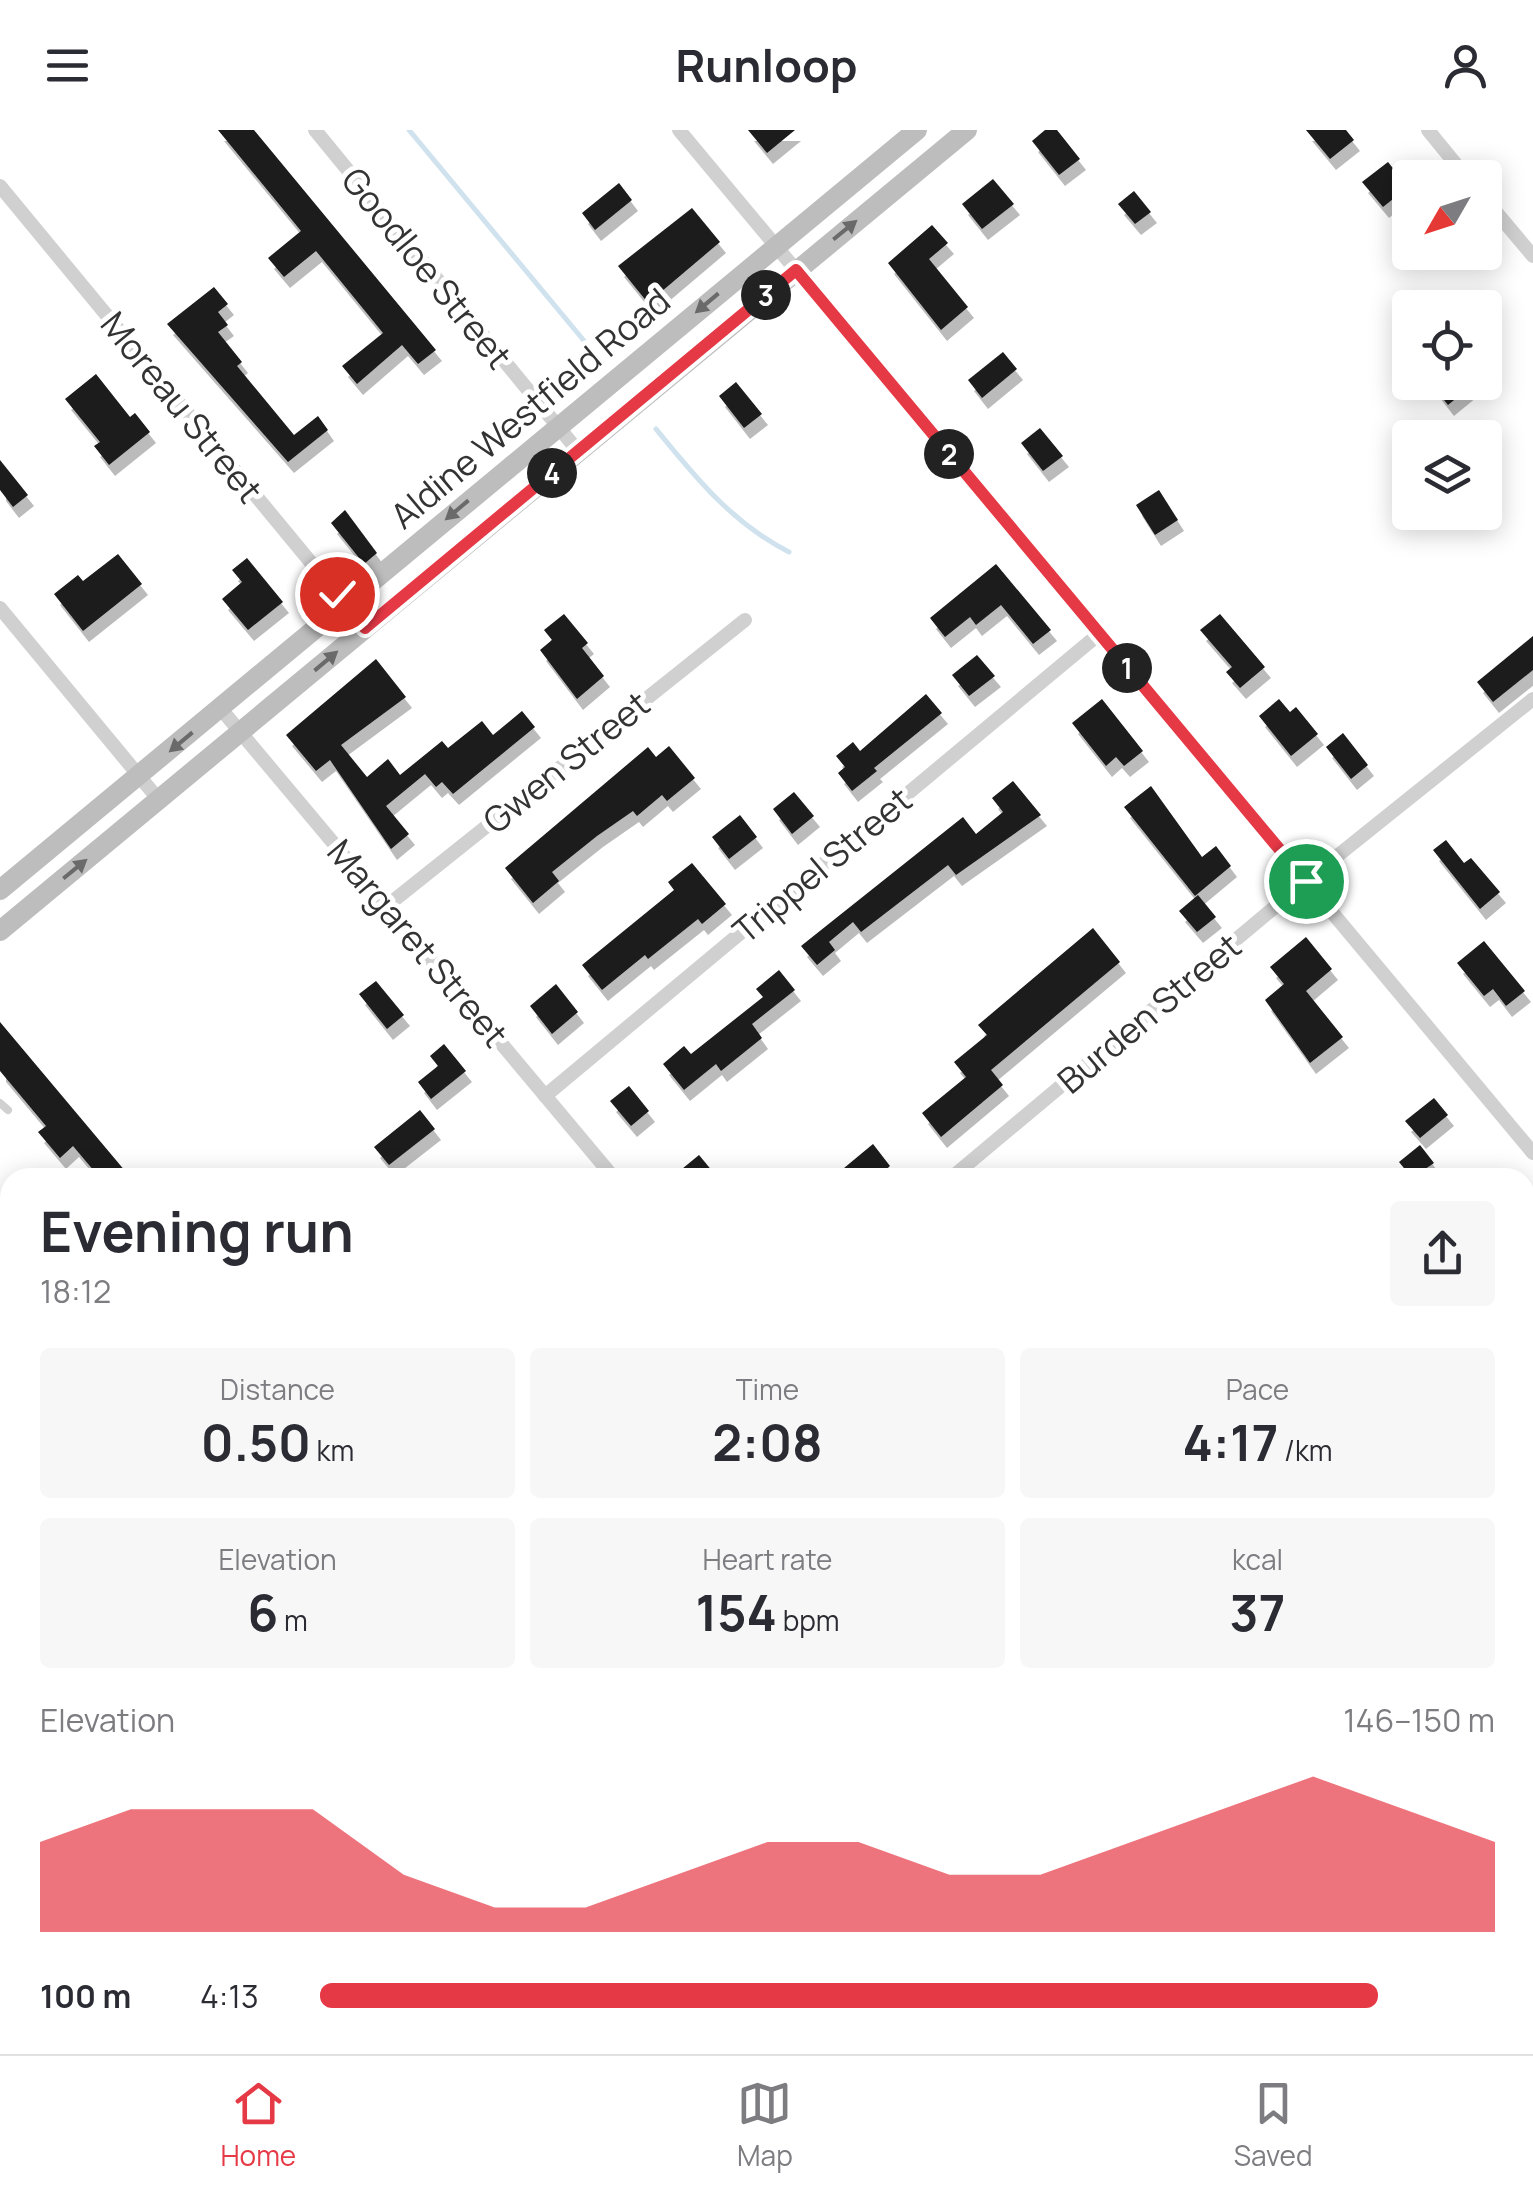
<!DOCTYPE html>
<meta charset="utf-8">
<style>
:root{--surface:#fff;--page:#f7f7f7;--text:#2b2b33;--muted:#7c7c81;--line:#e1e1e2;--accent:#e63946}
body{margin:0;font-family:Manrope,sans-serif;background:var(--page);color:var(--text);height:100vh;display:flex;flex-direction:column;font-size:38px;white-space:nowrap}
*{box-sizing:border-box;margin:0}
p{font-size:32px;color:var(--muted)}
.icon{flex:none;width:55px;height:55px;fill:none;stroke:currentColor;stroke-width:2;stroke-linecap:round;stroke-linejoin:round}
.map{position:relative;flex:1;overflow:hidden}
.sheet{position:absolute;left:0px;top:1038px;width:1535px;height:888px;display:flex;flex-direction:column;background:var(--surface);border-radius:30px 30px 0 0;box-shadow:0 5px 25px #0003}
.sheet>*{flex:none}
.needle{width:65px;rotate:231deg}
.tools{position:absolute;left:1392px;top:30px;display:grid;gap:20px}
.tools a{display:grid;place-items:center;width:110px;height:110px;border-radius:10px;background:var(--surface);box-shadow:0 5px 25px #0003;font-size:50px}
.pin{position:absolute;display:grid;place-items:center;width:85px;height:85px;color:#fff;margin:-42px;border:5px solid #fff;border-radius:50%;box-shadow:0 2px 10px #0007}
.km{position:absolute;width:50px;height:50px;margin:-25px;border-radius:50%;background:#222;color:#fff;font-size:28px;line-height:50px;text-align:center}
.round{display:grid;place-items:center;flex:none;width:105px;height:105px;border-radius:10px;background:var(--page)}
.overview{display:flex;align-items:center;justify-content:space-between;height:170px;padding:0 40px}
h1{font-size:55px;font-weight:700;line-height:75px}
.stats{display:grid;grid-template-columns:repeat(3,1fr);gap:15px;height:170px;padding:10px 40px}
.stats div{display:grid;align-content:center;border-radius:10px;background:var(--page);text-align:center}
.stats b{font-size:50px;font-weight:700}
.stats small{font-size:28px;font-weight:400}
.stats p{font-size:28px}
.chart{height:280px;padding:20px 40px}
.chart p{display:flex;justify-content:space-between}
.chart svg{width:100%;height:180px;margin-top:10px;fill:var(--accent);opacity:.7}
ul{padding:0 40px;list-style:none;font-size:32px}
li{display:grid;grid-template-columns:160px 120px 1fr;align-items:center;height:75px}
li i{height:25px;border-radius:12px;background:var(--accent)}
header{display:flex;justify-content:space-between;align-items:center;height:130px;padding:0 40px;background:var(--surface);font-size:45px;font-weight:700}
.tabs{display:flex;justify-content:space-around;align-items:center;height:140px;border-top:2px solid var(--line);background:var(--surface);font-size:28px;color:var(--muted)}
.tabs a{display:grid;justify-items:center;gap:5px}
.tabs .current{color:var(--accent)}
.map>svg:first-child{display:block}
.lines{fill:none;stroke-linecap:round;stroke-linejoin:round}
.stream{stroke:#cfe2ee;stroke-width:5}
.building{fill:#1a1a1a;filter:url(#shadow)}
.lane{stroke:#d0d0d0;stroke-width:8}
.street{stroke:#d0d0d0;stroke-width:14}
.secondary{stroke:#bdbdbd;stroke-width:20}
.oneway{fill:#6a6a6a}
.route-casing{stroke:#fff;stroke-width:20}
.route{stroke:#e63946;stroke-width:12}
.labels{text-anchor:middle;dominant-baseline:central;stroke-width:10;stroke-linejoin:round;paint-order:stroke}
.street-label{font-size:35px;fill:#333;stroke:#fff}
</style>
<header><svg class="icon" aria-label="menu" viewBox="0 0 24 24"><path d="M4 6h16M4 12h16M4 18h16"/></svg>Runloop<svg class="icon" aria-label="person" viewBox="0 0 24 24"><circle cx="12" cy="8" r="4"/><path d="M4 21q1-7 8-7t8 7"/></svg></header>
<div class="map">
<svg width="1533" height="1924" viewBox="0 0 1533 1924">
<defs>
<filter id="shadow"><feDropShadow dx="6" dy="11" stdDeviation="0" flood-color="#0004"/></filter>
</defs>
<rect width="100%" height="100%" fill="#fff"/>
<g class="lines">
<g class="stream">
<path d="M 409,0 L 600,230"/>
<path d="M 656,299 C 696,348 732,393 789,422"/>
</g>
</g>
<g class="building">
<path d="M 218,0 L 254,0 L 436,220 L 418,234 L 402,215 L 357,254 L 342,236 L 383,203 L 316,121 L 284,147 L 268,128 L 301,101 Z"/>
<path d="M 748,0 L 795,0 L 767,23 Z"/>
<path d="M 1045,0 L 1057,0 L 1080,29 L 1059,45 L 1032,11 Z"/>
<path d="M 1306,0 L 1346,0 L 1354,10 L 1330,29 Z"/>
<path d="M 1388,32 L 1408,57 L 1383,77 L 1362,52 Z"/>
<path d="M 993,49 L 1014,74 L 982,99 L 962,74 Z"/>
<path d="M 619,53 L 632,70 L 595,100 L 582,83 Z"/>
<path d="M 1134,61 L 1151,82 L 1135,94 L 1118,74 Z"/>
<path d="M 692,78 L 720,112 L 648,173 L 618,136 Z"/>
<path d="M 932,95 L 948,113 L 929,129 L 968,177 L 941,200 L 888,133 Z"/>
<path d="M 214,157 L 228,174 L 218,182 L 228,195 L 218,202 L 242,232 L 237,236 L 294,305 L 318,286 L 328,300 L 288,332 L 167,194 Z"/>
<path d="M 1003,222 L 1017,239 L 982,268 L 968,250 Z"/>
<path d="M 96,244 L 130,287 L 135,283 L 150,302 L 109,335 L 94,316 L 100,312 L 65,269 Z"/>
<path d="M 736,252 L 762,284 L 744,298 L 719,266 Z"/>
<path d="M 1430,252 L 1476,252 L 1448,275 Z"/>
<path d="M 1040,298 L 1063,326 L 1043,341 L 1021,313 Z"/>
<path d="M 0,330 L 28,365 L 13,377 L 0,360 Z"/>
<path d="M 1159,360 L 1178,390 L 1155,405 L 1136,375 Z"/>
<path d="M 345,380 L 377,423 L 364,434 L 331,393 Z"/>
<path d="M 118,424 L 142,454 L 83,501 L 54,464 L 78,445 L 83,451 Z"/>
<path d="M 247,428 L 283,472 L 248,500 L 222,469 L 242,452 L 232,440 Z"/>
<path d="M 996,434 L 1051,500 L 1033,514 L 1001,475 L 976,495 L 970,487 L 945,507 L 930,488 Z"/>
<path d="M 564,484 L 588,513 L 582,518 L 604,546 L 577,569 L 540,520 L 552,510 L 544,500 Z"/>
<path d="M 1220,484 L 1265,537 L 1240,558 L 1226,542 L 1232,537 L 1200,500 Z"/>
<path d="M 1533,506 L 1533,540 L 1493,572 L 1477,552 Z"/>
<path d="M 977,525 L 995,546 L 969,566 L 952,545 Z"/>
<path d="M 376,529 L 406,567 L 341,615 L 367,647 L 388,629 L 400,645 L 442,611 L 448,618 L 482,591 L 493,605 L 522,581 L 535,597 L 453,664 L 442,652 L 436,657 L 425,644 L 386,676 L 409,704 L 391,719 L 330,630 L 316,641 L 286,605 Z"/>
<path d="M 926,564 L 942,583 L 874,638 L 877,641 L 852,661 L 838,643 L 845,637 L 836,626 L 853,612 L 860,621 Z"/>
<path d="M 1102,569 L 1143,621 L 1124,636 L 1116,627 L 1106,636 L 1072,593 Z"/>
<path d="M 1279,569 L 1290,582 L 1296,577 L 1318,604 L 1291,626 L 1259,586 Z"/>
<path d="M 1343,603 L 1368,635 L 1351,649 L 1326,617 Z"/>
<path d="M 669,616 L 695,648 L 667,671 L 662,665 L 637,686 L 633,681 L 597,706 L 552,742 L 559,751 L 533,773 L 505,738 L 648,617 L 656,627 Z"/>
<path d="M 1013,651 L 1041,685 L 956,745 L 948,735 L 861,802 L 853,792 L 829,812 L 835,820 L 817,835 L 801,816 L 963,687 L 976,704 L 1003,682 L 992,668 Z"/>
<path d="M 1151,656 L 1202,727 L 1216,716 L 1231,736 L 1195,766 L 1124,677 Z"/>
<path d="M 794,662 L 814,686 L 792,704 L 773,679 Z"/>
<path d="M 740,685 L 757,707 L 729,729 L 712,707 Z"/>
<path d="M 1446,710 L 1464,733 L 1471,728 L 1500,762 L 1480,779 L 1433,720 Z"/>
<path d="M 692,733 L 726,774 L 702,794 L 698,789 L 648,829 L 645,825 L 602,860 L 582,835 L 674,760 L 668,752 Z"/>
<path d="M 1198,765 L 1216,787 L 1197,802 L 1179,781 Z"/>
<path d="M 1093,798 L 1120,832 L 991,940 L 1003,955 L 941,1007 L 922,983 L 966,947 L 954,932 L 987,905 L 978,895 Z"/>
<path d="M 1306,807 L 1332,839 L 1306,861 L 1343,907 L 1310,933 L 1265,870 L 1284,854 L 1270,837 Z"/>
<path d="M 1484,811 L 1525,861 L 1506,876 L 1493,859 L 1484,866 L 1457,833 Z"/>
<path d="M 779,840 L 795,860 L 752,894 L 762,908 L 721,941 L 716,934 L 684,960 L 663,934 L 684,916 L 691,924 L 763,867 L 756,859 Z"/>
<path d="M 376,851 L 404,885 L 387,899 L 359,864 Z"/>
<path d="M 556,854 L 578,882 L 552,904 L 530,876 Z"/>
<path d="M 0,892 L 131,1048 L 100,1048 L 73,1016 L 60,1028 L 38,1002 L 46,996 L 0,941 Z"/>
<path d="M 444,914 L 466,941 L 431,969 L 418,952 L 438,936 L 430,926 Z"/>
<path d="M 629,956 L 649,981 L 631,996 L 610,971 Z"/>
<path d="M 1434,968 L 1448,985 L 1420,1008 L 1405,991 Z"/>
<path d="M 420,980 L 435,999 L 389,1035 L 374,1017 Z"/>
<path d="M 873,1014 L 890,1036 L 876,1048 L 832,1048 Z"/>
<path d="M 1420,1015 L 1434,1033 L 1412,1048 L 1399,1032 Z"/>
<path d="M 699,1025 L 718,1048 L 671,1048 Z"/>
</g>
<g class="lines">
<g class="lane">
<path d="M 0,973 L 8,980"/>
<path d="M 0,1366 L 10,1358"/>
<path d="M 0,1570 L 10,1582"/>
<path d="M 0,1756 L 10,1748"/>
</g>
<g class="street">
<path d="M 315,0 L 578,321"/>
<path d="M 679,0 L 1533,1023"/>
<path d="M 1428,0 L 1467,48"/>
<path d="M 0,56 L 365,498"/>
<path d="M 1485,69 L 1533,126"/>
<path d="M 0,478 L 159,670"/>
<path d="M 221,579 L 614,1048"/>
<path d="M 388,775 L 745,490"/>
<path d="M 545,966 L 1099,504"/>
<path d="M 951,1048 L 1306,751 L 1533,569"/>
<path d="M 0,1491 L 10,1503"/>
<path d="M 1525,1796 L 1533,1789"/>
<path d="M 358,1915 L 365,1924"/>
<path d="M 1344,1915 L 1352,1924"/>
<path d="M 1371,1924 L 1382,1915"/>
</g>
<g class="secondary">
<path d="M 0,760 L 917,0"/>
<path d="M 0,801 L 967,0"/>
</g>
</g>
<defs><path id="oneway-solid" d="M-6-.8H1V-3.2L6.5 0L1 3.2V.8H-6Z" transform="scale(2.5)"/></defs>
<g class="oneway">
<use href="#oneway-solid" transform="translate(845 100) rotate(-39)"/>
<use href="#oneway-solid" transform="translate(707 173) rotate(140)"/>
<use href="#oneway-solid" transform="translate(457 380) rotate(140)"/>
<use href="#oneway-solid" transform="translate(326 531) rotate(-40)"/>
<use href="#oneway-solid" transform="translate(181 612) rotate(140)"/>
<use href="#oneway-solid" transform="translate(75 739) rotate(-39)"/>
</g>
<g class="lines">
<defs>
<path id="route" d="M 337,464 L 365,498 L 796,140 L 1306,751"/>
</defs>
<use href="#route" class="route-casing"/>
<use href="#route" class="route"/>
</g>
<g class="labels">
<g class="street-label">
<text transform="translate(427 138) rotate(51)">Goodloe Street</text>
<text transform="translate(182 277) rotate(51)">Moreau Street</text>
<text transform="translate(530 278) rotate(-40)">Aldine Westfield Road</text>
<text transform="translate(566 632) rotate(-39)">Gwen Street</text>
<text transform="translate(822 735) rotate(-40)">Trippel Street</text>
<text transform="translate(418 813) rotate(50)">Margaret Street</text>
<text transform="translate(1149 883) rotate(-40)">Burden Street</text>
</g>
</g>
</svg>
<div class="tools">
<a><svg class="needle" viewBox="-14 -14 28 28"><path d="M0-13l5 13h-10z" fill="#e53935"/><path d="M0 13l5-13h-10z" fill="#7c7c81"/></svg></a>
<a><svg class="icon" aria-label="locate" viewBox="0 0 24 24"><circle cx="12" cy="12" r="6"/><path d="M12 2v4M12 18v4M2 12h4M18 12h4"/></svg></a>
<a><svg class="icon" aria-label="layers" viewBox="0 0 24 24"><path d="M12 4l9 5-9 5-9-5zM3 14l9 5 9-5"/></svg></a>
</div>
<div class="pin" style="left:1306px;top:751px;background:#1e9e55"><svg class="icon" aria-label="arrive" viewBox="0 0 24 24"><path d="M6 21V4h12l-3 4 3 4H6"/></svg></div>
<div class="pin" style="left:337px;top:464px;background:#d93025"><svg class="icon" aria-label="check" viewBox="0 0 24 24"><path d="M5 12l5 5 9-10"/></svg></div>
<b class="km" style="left:1127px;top:538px">1</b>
<b class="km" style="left:949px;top:324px">2</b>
<b class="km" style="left:766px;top:165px">3</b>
<b class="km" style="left:552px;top:343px">4</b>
<section class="sheet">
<div class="overview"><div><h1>Evening run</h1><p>18:12</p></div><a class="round"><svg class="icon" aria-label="share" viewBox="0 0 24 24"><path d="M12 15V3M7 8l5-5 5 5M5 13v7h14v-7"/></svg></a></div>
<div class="stats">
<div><p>Distance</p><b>0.50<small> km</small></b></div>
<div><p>Time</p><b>2:08</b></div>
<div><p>Pace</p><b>4:17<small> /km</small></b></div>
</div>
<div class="stats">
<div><p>Elevation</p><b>6<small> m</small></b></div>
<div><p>Heart rate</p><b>154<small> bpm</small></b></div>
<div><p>kcal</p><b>37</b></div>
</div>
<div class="chart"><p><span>Elevation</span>146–150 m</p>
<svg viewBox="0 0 160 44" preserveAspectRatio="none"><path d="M0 44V22L10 14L20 14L30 14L40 30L50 38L60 38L70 30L80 22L90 22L100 30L110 30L120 22L130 14L140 6L150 14L160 22V44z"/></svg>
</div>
<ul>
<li><b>100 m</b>4:13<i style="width:90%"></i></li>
</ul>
</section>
</div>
<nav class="tabs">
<a class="current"><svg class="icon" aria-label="home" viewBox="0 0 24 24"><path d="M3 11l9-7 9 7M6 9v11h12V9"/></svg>Home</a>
<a><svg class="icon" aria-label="map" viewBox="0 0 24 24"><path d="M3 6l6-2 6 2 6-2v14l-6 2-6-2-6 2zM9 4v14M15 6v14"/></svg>Map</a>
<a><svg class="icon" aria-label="saved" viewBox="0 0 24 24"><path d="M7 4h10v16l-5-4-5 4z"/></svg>Saved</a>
</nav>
